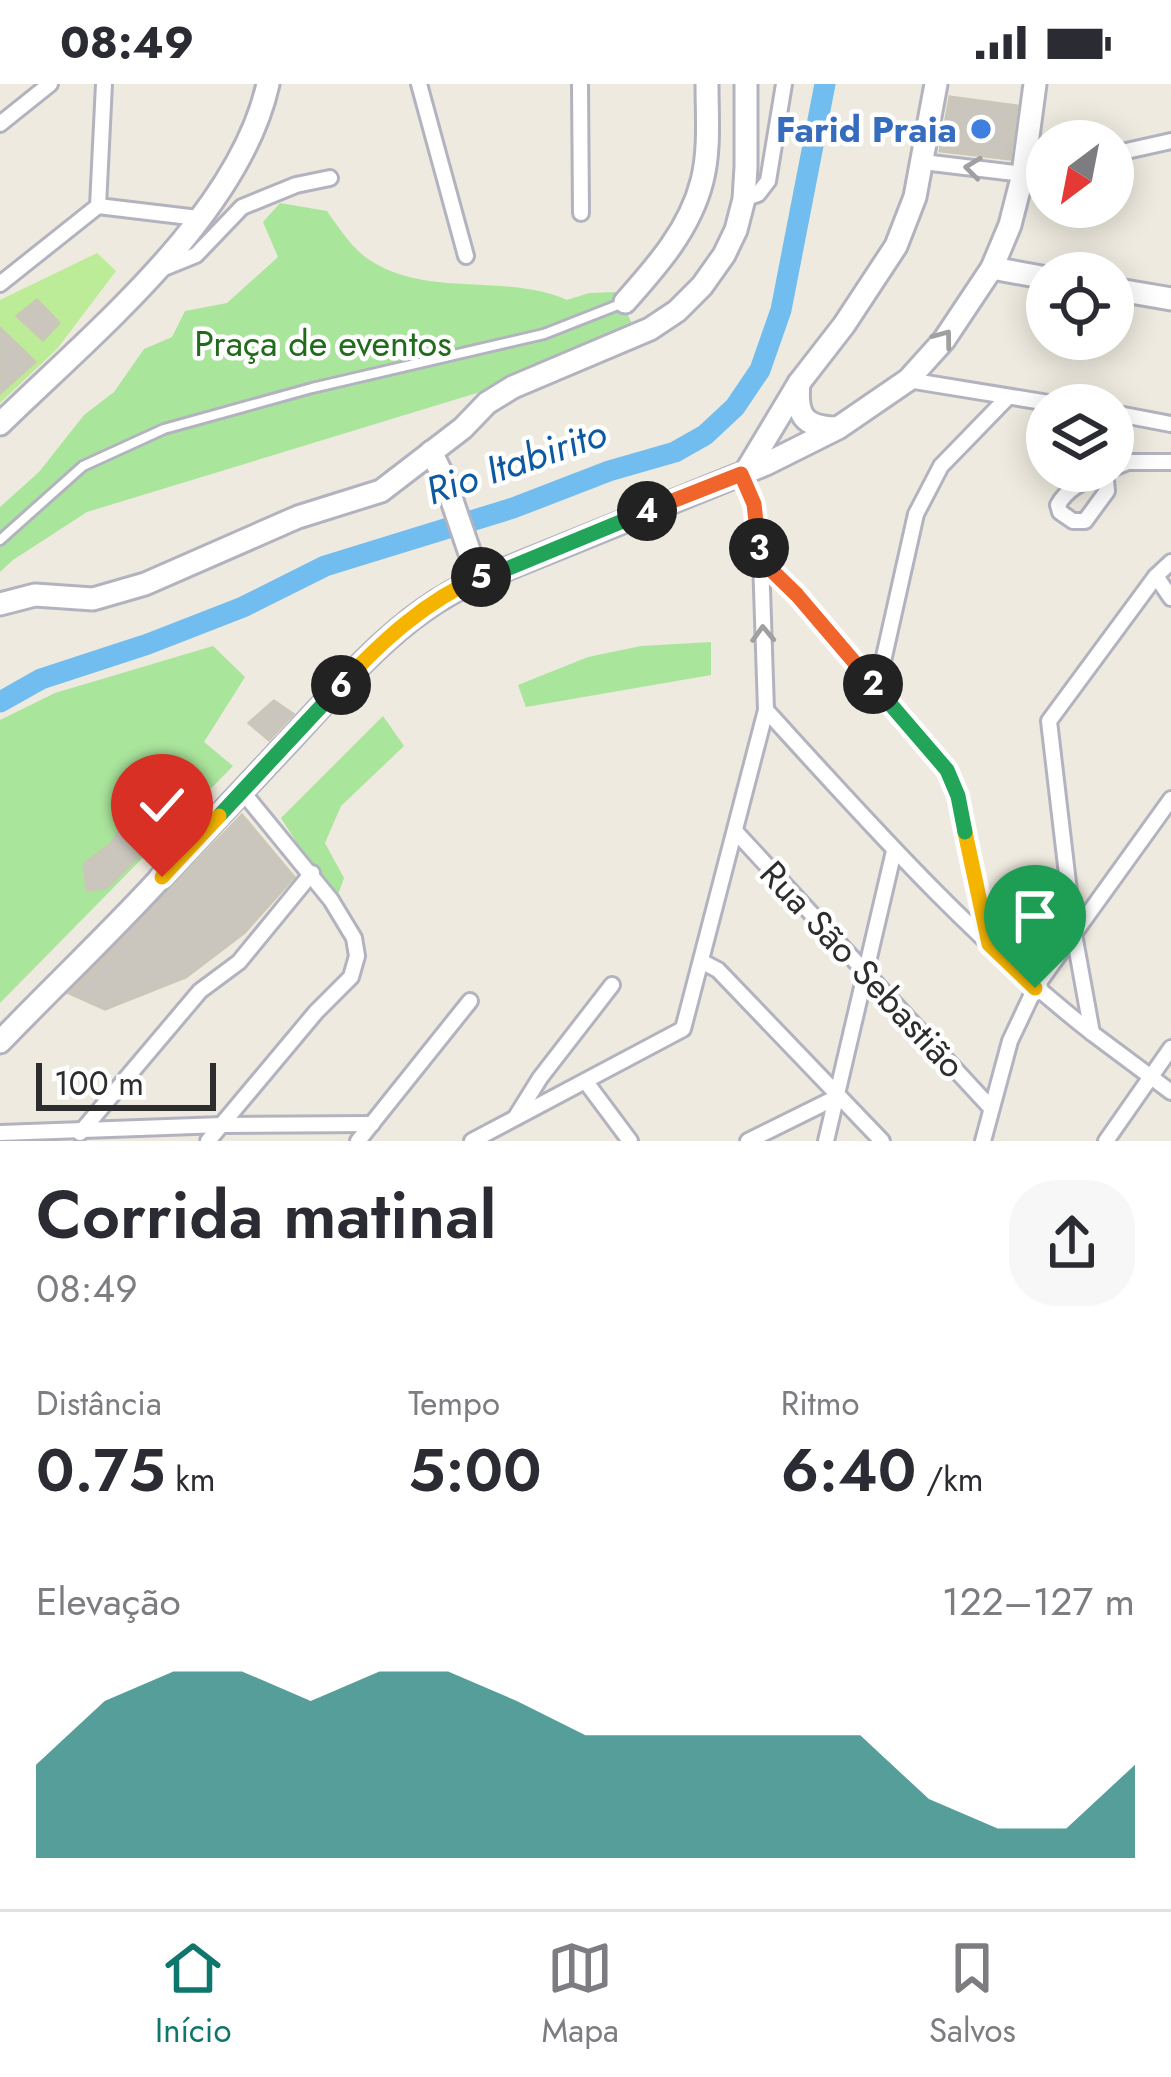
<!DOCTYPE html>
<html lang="pt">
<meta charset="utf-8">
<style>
:root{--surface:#fff;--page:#f7f7f7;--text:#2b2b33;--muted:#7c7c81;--line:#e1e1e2;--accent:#0f766e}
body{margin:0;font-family:Jost,sans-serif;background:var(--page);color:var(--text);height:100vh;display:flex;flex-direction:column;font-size:45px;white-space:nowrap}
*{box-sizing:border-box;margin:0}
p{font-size:39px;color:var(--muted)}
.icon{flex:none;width:66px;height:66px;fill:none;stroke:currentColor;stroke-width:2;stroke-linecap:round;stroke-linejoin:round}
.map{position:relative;height:1057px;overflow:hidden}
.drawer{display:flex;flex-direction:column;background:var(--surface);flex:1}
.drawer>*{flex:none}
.needle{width:78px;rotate:212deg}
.buttons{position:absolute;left:1026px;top:36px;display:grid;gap:24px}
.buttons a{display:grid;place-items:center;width:108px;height:108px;border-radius:50%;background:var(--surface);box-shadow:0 6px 30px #0003;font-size:60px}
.scale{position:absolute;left:36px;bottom:30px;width:180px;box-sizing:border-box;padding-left:12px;border:6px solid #2d2d2d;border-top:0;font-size:33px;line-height:42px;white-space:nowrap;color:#2d2d2d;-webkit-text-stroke:9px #fff;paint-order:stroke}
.pin{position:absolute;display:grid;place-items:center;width:102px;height:102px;color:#fff;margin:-123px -51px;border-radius:50% 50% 50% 0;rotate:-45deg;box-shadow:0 0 12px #0007}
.pin .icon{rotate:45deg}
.km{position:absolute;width:60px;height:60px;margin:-30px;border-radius:50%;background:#222;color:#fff;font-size:33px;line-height:60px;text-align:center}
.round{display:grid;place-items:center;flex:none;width:126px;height:126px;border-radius:48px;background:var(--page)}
.summary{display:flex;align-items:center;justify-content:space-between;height:204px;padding:0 36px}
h1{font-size:66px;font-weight:600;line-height:90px}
.metrics{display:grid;grid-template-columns:repeat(3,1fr);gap:18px;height:204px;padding:12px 36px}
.metrics div{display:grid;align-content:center}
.metrics b{font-size:60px;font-weight:600}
.metrics small{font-size:33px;font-weight:400}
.metrics p{font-size:33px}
.chart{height:336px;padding:24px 36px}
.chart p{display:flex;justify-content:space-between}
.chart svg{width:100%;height:216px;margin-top:12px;fill:var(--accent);opacity:.7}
.status{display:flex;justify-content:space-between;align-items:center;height:84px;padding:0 60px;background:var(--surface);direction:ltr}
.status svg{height:33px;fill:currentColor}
.dock{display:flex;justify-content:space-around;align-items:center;height:168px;border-top:3px solid var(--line);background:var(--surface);font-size:33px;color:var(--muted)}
.dock a{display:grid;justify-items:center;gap:6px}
.dock .on{color:var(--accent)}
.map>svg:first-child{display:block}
.green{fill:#aae59c}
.pitch{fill:#bcec97}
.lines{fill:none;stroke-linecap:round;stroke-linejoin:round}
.river{stroke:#72bdf0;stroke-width:21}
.building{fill:#cac6be;stroke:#cac6b8;stroke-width:3}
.lane-casing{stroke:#b3b3c0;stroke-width:14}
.street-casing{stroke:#b3b3c0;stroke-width:20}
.secondary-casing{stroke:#b3b3c0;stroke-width:27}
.lane{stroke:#fff;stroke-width:8}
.street{stroke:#fff;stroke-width:14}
.secondary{stroke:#fff;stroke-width:21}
.oneway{stroke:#a0a0a0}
.split-1-casing{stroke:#fff;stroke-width:24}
.split-2-casing{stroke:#fff;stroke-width:24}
.split-3-casing{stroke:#fff;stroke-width:24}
.split-4-casing{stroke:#fff;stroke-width:24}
.split-5-casing{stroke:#fff;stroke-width:24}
.split-6-casing{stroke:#fff;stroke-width:24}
.split-7-casing{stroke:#fff;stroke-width:24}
.split-8-casing{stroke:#fff;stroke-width:24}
.split-1{stroke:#f5b400;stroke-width:15}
.split-2{stroke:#22a559;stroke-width:15}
.split-3{stroke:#f0652b;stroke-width:15}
.split-4{stroke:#f0652b;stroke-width:15}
.split-5{stroke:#22a559;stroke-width:15}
.split-6{stroke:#f5b400;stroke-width:15}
.split-7{stroke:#22a559;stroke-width:15}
.split-8{stroke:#f5b400;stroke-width:15}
.shop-dot{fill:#3f7fe0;stroke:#fff;stroke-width:4.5}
.labels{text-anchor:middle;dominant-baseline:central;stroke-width:9;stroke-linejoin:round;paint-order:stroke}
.shop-label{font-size:36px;font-weight:bold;fill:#366cbe;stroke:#fff;text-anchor:end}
.park-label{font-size:36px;fill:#206c1a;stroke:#fff}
.street-label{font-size:36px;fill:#2d2d2d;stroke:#fff}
.water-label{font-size:39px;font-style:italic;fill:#0c59a1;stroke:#fff}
</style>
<div class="status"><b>08:49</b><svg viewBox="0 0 49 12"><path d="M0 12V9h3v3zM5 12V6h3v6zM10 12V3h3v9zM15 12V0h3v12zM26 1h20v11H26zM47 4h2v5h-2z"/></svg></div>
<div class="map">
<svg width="1171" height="1057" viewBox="0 0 1171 1057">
<rect width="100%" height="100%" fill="#eeeadf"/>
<g class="green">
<path d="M 280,119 L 327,127 C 339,144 353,166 371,177 C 430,214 505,189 567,216 L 589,209 L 617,208 L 635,246 L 490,305 L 87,428 L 13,476 L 0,488 L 0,423 L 39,388 L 84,331 L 114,308 L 144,265 L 172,253 L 185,227 L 227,219 L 278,173 L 263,138 Z"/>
<path d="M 711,558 L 711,591 L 526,623 L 518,601 L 588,573 L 641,562 Z"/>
<path d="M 213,562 L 245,593 L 204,658 L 233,682 L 0,919 L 0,636 L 55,609 Z"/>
<path d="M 383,632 L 404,662 L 341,722 L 325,759 L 344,794 L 335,819 L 281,734 Z"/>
</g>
<path class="pitch" d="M 97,169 L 116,187 L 57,265 L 0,319 L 0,216 Z"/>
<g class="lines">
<path class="river" d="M 0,618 L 41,595 L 148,560 L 243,523 L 325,482 L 513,424 L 609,387 L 675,368 L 705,351 L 735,323 L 760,286 L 781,226 L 825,0"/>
</g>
<g class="building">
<path d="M 950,13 L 1017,22 L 1010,75 L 940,67 Z"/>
<path d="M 37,216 L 59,239 L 43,256 L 17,232 Z"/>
<path d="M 0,244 L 35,278 L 0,309 Z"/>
<path d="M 274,617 L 293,630 L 269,656 L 249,639 Z"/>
<path d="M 132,725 L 150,761 L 106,804 L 87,806 L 84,780 L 112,759 Z"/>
<path d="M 242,731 L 294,793 L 244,849 L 186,893 L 105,925 L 69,909 Z"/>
</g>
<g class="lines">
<defs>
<path id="lane" d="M 0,456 L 83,382 L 164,345 L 312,304 L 544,250 L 623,219"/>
<g id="street">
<path d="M 419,0 L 466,172"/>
<path d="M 580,0 L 581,129"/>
<path d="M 0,40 L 50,0"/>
<path d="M 1113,70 L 1171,57"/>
<path d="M 923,78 L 1023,90 L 1047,85"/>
<path d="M 744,115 L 758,110 L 768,97 L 784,0"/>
<path d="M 98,122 L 104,0"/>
<path d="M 164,184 L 196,171 L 242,123 L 296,101 L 330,94"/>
<path d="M 0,200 L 98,122 L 198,134"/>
<path d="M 908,296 L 1061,321"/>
<path d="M 1113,329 L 1171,340"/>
<path d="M 1113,384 L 1128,378 L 1171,378"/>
<path d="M 1105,387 L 1107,407 L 1085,437 L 1073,437 L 1060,428 L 1058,421 C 1068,403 1087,396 1105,387 L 1106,387"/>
<path d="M 761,475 L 797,511 L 947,686 L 958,712 L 989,860"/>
<path d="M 1171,478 L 1156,492 L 1049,637 L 1074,850 L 1092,949 L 1171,1008"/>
<path d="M 1156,492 L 1171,514"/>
<path d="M 877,604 L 916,430 L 941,382 L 1008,313"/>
<path d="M 766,626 C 869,739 971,854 1092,949"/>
<path d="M 735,747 L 990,1023"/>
<path d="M 701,877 L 718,886 L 882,1057"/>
<path d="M 586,998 L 630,1057"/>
<path d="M 517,1031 L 540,994 L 612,901"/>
<path d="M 0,1049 L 222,1041 L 372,1040"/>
<path d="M 80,1049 L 200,907 L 239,878 L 312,789"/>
<path d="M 208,1057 L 316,928 L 351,893 L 357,872 L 354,854 L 331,816 L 242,707"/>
<path d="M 358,1057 L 470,917"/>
<path d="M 472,1057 L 683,945 L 766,626 L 761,475 L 754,420 L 741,390"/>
<path d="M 748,1057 L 837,1013"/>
<path d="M 826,1057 L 894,767"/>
<path d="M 983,1057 L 1010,957 L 1035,904 L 1171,715"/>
<path d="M 1106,1057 L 1171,964"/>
</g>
<g id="secondary">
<path d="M 992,184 L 1047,194"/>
<path d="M 1113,205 L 1171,215"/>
<path d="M 625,218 C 657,182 690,145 702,97 C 710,66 707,32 707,0"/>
<path d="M 799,299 C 796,331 803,343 836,344"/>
<path d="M 0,340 C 93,249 239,131 268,0"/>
<path d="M 431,368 L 445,396 L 478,493"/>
<path d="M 745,389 L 799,299 L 844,241 L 896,162 L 915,113 L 936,0"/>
<path d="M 0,520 L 35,511 L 93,515 L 145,500 L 298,433 L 381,407 L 463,344 L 487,319 L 513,303 L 650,245 L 677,227 L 702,202 L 724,171 L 736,146 L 744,115 L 746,83 L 746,0"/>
<path d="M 0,958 C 51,905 104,855 154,801 C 200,752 246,703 292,654 C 353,588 414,513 504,486 L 766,380 L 838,344 L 908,296 L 944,256 L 992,184 L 1010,141 L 1023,90 L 1035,0"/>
</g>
</defs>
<use href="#lane" class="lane-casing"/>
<use href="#street" class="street-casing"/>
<use href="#secondary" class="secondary-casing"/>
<use href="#lane" class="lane"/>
<use href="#street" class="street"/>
<use href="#secondary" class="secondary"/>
</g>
<defs><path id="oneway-chevron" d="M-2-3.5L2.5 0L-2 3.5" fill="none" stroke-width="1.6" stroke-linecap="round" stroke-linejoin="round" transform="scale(3)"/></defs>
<g class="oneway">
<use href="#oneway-chevron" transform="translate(973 84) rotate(-173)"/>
<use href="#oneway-chevron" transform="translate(944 254) rotate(-53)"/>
<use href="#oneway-chevron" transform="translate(763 550) rotate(-92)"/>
</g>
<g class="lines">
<defs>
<path id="split-1" d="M 965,748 L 989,860 L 1035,904"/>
<path id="split-2" d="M 873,600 L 947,686 L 958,712 L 965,748"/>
<path id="split-3" d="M 759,464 L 760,475 L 797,511 L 873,600"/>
<path id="split-4" d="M 647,427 L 741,390 L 754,420 L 759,464"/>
<path id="split-5" d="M 481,493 L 504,486 L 647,427"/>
<path id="split-6" d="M 341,601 C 381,558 426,516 481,493"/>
<path id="split-7" d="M 219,732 L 341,601"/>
<path id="split-8" d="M 162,793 L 219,732"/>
</defs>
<use href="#split-1" class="split-1-casing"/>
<use href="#split-2" class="split-2-casing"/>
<use href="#split-3" class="split-3-casing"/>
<use href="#split-4" class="split-4-casing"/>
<use href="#split-5" class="split-5-casing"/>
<use href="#split-6" class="split-6-casing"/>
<use href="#split-7" class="split-7-casing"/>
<use href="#split-8" class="split-8-casing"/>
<use href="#split-1" class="split-1"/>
<use href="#split-2" class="split-2"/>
<use href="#split-3" class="split-3"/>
<use href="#split-4" class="split-4"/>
<use href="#split-5" class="split-5"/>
<use href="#split-6" class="split-6"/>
<use href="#split-7" class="split-7"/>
<use href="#split-8" class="split-8"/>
</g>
<circle class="shop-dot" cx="981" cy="45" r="12"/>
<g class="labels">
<g class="shop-label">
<text x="957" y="45">Farid Praia</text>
</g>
<g class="park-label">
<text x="323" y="259">Praça de eventos</text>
</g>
<g class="street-label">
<text transform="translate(863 885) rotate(47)">Rua São Sebastião</text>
</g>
<g class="water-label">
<text transform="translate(516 378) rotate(-19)">Rio Itabirito</text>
</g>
</g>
</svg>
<div class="buttons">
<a><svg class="needle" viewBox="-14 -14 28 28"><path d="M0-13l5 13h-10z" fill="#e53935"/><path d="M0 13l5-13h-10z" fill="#7c7c81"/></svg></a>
<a><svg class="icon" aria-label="locate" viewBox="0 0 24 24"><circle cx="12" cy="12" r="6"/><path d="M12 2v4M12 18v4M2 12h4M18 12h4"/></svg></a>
<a><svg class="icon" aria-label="layers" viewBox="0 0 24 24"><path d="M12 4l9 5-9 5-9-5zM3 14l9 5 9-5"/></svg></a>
</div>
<div class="scale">100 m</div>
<div class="pin" style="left:1035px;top:904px;background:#1e9e55"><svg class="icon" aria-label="arrive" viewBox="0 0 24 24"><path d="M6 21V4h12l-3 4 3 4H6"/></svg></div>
<div class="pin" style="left:162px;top:793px;background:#d93025"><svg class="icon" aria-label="check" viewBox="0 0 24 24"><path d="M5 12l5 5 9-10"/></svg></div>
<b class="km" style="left:873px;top:600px">2</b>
<b class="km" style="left:759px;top:464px">3</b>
<b class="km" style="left:647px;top:427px">4</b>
<b class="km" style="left:481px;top:493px">5</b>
<b class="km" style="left:341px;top:601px">6</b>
</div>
<section class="drawer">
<div class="summary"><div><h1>Corrida matinal</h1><p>08:49</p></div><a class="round"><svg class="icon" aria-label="share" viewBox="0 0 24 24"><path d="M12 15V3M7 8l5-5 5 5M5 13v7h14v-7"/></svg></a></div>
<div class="metrics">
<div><p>Distância</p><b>0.75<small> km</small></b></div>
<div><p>Tempo</p><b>5:00</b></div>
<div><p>Ritmo</p><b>6:40<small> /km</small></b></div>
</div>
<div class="chart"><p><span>Elevação</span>122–127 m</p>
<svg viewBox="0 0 160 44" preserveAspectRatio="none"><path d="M0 44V25L10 12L20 6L30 6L40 12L50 6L60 6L70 12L80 19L90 19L100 19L110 19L120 19L130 32L140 38L150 38L160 25V44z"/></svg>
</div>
</section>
<nav class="dock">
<a class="on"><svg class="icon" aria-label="home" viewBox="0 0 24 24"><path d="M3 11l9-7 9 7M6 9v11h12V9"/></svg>Início</a>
<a><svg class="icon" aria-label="map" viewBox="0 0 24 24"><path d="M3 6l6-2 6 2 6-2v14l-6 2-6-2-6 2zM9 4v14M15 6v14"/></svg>Mapa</a>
<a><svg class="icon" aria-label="saved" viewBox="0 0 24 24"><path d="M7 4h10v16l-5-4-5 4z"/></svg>Salvos</a>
</nav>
